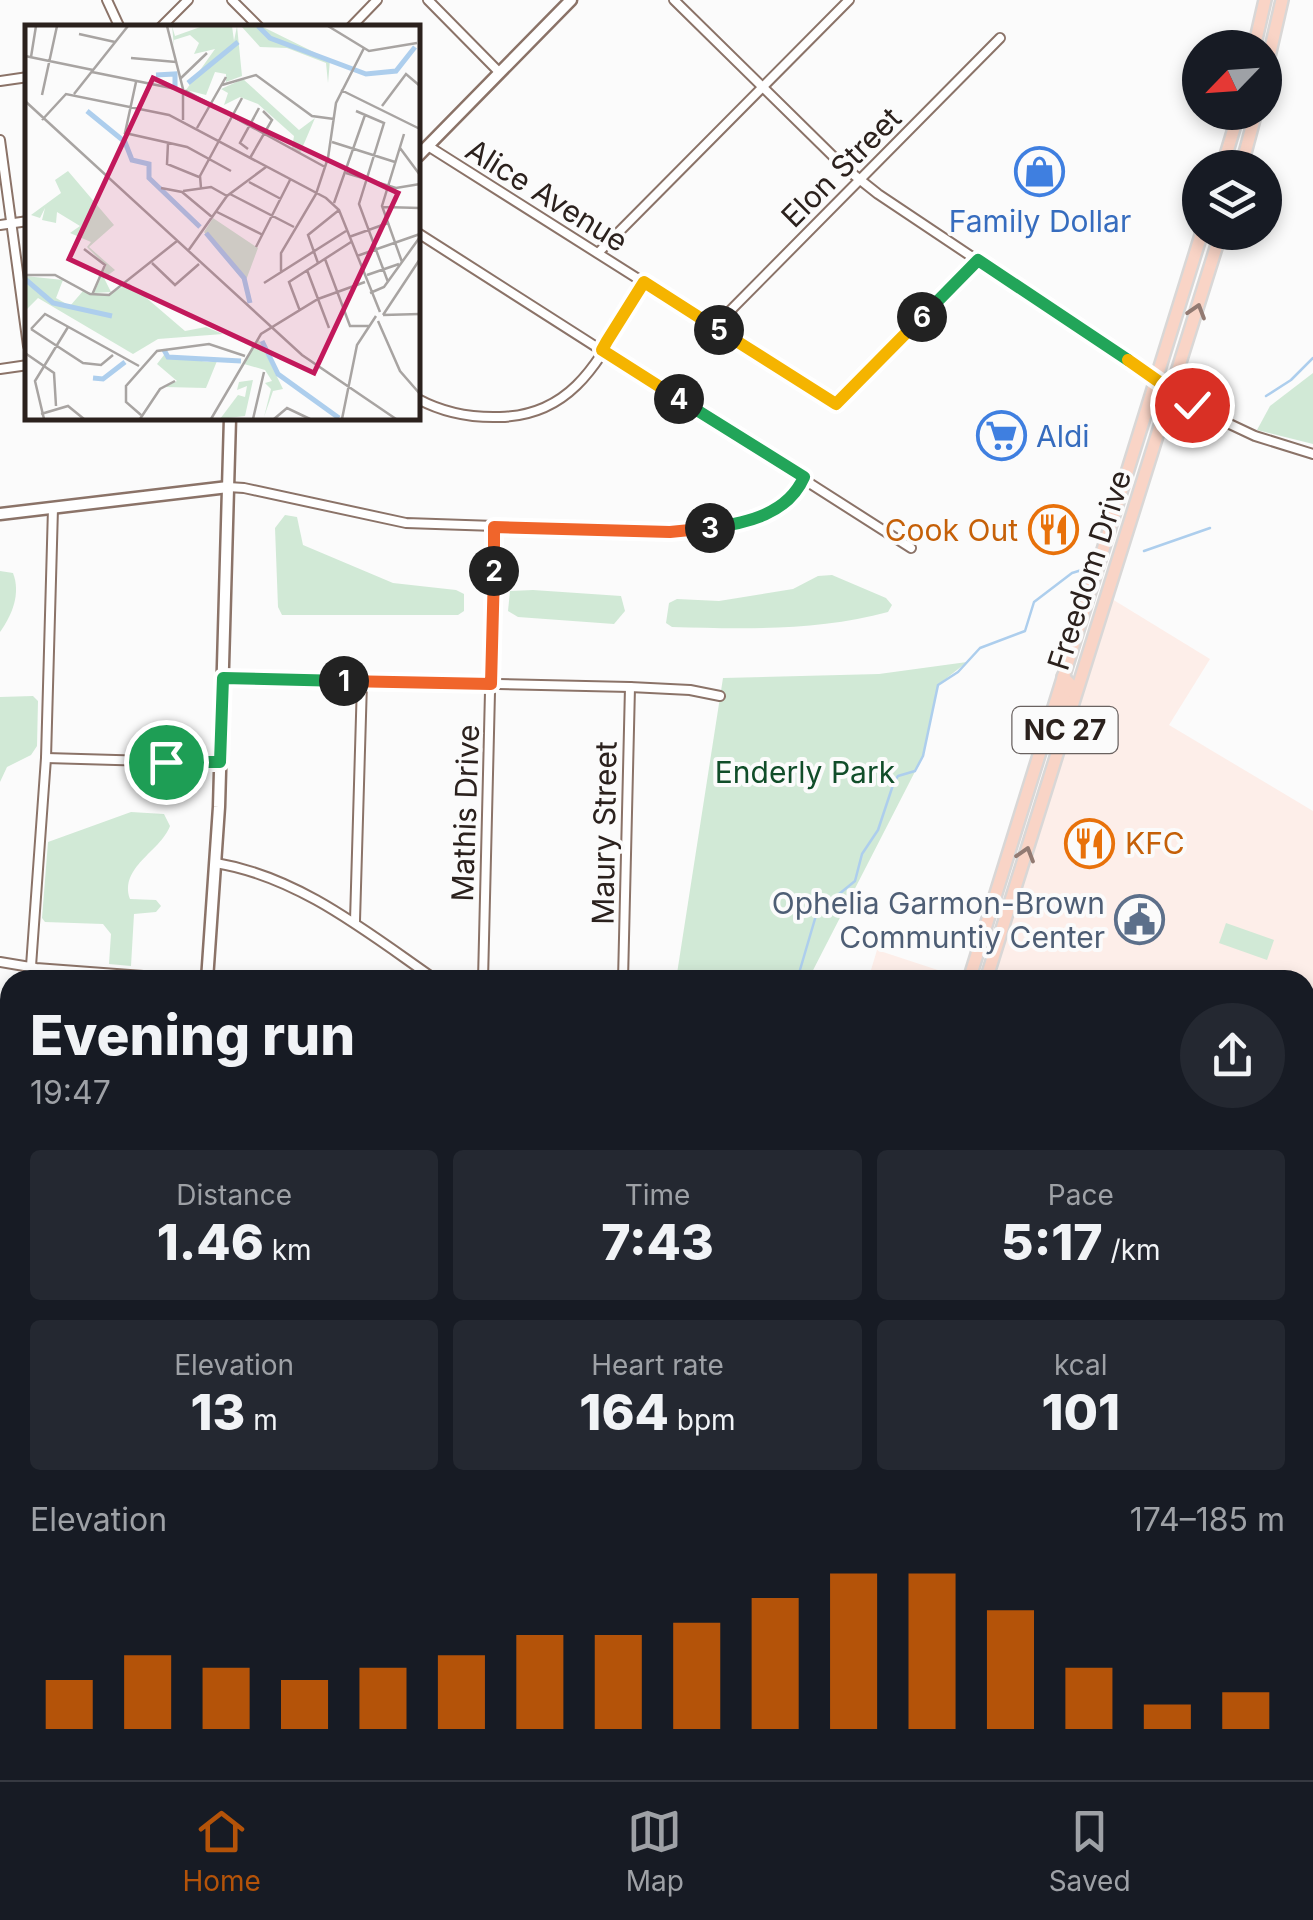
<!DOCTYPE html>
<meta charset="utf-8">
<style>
:root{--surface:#171b24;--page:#242831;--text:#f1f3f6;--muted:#9ea1a6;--line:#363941;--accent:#b45309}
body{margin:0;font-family:Inter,sans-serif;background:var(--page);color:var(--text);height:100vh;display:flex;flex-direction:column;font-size:38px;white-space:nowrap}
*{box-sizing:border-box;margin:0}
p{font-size:32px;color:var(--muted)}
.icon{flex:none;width:55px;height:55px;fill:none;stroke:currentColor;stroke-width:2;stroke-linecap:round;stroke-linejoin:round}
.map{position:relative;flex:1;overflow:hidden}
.side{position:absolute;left:0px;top:970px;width:1315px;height:810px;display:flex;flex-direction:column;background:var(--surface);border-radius:30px 30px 0 0;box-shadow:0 5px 15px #0003}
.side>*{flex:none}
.needle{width:65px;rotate:245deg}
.buttons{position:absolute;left:1182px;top:30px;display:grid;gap:20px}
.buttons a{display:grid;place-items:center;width:100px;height:100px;border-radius:50%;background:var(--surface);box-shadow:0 5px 15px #0003;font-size:50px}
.pin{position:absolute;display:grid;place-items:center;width:85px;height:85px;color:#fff;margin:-42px;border:5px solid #fff;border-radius:50%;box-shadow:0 2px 10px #0007}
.km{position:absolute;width:50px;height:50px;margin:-25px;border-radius:50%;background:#222;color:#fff;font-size:28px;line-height:50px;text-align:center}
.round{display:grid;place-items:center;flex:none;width:105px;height:105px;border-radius:52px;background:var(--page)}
.headline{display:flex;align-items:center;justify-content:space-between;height:170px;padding:0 30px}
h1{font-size:55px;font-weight:800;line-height:75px}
.figures{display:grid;grid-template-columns:repeat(3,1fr);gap:15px;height:170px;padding:10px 30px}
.figures div{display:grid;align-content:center;border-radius:10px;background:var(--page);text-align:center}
.figures b{font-size:50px;font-weight:800}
.figures small{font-size:28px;font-weight:400}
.figures p{font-size:28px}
.chart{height:280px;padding:20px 30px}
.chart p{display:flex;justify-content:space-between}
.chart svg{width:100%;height:180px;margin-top:10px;stroke:var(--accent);stroke-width:6}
.tabs{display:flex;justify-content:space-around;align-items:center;height:140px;border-top:2px solid var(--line);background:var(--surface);font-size:28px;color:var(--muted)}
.tabs a{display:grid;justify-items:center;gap:5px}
.tabs .selected{color:var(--accent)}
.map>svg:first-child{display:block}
.commercial{fill:#fdeee9}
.green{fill:#d1e9d6}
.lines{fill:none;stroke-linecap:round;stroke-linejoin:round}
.stream{stroke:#adceed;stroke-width:2.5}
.street-casing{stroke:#8b7368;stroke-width:12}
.secondary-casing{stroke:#8b7368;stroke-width:15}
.primary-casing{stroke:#d9d7d6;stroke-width:16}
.street{stroke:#fff;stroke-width:8}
.secondary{stroke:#fff;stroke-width:10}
.primary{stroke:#f9d4c6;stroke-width:11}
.oneway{stroke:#927a72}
.split-1-casing{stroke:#fff;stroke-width:20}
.split-2-casing{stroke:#fff;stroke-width:20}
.split-3-casing{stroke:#fff;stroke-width:20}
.split-4-casing{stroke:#fff;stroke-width:20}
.split-5-casing{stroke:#fff;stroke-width:20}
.split-6-casing{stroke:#fff;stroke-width:20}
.split-7-casing{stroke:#fff;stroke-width:20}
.split-8-casing{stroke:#fff;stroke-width:20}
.split-1{stroke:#22a559;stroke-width:12}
.split-2{stroke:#f0652b;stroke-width:12}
.split-3{stroke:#f0652b;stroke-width:12}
.split-4{stroke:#22a559;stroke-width:12}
.split-5{stroke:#f5b400;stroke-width:12}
.split-6{stroke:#f5b400;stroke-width:12}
.split-7{stroke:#22a559;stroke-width:12}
.split-8{stroke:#f5b400;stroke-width:12}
.labels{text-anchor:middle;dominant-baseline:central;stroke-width:8;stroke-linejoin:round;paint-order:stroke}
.shield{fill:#fbfbfb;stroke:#696260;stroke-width:2.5}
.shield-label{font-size:28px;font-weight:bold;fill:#2b211d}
.street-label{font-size:30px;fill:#2b211d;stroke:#fbfbfb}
.shop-label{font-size:30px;fill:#366cbe;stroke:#fbfbfb}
.food-label{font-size:30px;fill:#c56008;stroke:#fbfbfb;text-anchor:end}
.park-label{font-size:30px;fill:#104d29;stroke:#fbfbfb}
.service-label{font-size:30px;fill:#4e5e75;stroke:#fbfbfb;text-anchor:end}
.inset-river{fill:none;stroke:#adceed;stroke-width:5}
.inset-road{fill:none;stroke:#a8a4a2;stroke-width:2.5}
.view{fill:#c2185b;fill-opacity:0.15;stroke:#c2185b;stroke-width:5}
.inset-edge{fill:none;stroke:#2b211d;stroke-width:5}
</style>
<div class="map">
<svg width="1313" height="1780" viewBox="0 0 1313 1780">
<rect width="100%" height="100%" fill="#fbfbfb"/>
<g class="commercial">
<path d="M 1112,599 L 1210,659 L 1169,725 L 1313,811 L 1313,1278 L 1305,1303 L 1305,980 L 989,980 Z"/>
<path d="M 877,950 L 956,976 L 955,980 L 868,980 Z"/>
<path d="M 1305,1366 L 1313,1370 L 1313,1529 L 1305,1527 Z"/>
<path d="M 744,1770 L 905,1770 L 900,1780 L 741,1780 Z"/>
</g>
<g class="green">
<path d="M 1313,373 L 1313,444 L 1257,430 L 1270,406 Z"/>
<path d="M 285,515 L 297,517 L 303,545 L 393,583 L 456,590 L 464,594 L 464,611 L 458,615 L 282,615 L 278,607 L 275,528 Z"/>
<path d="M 0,571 L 13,573 C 21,594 12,615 0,632 Z"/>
<path d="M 832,575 L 886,598 L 892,605 L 888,612 C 819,631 743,629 672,627 L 666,623 L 669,603 L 677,599 L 719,601 L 793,589 L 818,576 Z"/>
<path d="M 533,590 L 621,596 L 625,611 L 614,624 L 518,617 L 508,611 L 510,591 Z"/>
<path d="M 967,662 L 938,685 L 923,756 L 808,980 L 676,980 L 723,678 L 879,674 Z"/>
<path d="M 33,696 L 38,701 L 37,746 L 31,755 L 7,767 L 0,782 L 0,697 Z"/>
<path d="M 131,812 L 164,814 L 170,826 C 160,852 119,867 130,899 L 156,900 L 161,906 L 156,912 L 134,914 L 131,966 L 109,964 L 111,934 L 103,924 L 45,922 L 42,918 L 48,842 Z"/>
<path d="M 1226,923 L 1274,940 L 1267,960 L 1219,943 Z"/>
<path d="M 947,1770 L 1094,1770 L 1097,1780 L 950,1780 Z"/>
</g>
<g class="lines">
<g class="stream">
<path d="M 1266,396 L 1291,380 L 1313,358"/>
<path d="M 1144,551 L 1210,528"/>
<path d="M 797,980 L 817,912 L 855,881 L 862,854 L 878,830 L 894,782 L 898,776 L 915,771 L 923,756 L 938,685 L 958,672 L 980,648 L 1025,631 L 1034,602 L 1072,573 L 1085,569"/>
<path d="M 104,1770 L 117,1780"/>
<path d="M 135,1780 L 168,1778"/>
<path d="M 457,1780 L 460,1770"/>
</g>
<defs>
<g id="street">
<path d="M 107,0 L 120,28"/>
<path d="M 232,0 L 260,28"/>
<path d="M 428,0 L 500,73"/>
<path d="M 674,0 L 844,167 L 878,194 L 1204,412 L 1255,436 L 1313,454"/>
<path d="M 160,28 L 188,0"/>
<path d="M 350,28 L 377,0"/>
<path d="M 0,81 L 28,77"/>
<path d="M 0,140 L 28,346"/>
<path d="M 428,146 L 836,404 L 978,260"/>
<path d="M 0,225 L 28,221"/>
<path d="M 418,233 L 911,548"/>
<path d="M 598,253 L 849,0"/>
<path d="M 714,327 L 1000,38"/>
<path d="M 0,369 L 28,365"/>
<path d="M 418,399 C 444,413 470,418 500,417 C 583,415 605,344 644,283"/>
<path d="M 228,487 L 244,488 L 406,523 L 670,532 L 726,526 L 764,515 L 789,501 L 804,477"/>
<path d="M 223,678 L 630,687 L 690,690 L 720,696"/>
<path d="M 46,758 L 220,763"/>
<path d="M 216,863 C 300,877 368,933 436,980"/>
<path d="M 355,921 L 362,682"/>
<path d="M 0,962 L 36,968 L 197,980"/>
<path d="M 30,980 L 46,758 L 53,508"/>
<path d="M 483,980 L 494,527"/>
<path d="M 623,980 L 630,687"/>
<path d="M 0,1076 L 10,1077"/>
<path d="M 0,1202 L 10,1203"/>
<path d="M 0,1383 L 10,1247"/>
<path d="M 1305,1541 L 1313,1544"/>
<path d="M 0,1568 L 10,1604"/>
<path d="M 48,1770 L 50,1780"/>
<path d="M 399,1770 L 402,1780"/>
</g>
<g id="secondary">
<path d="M 418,156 L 571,0"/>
<path d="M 0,514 L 228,487"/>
<path d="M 207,980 L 219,807 L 230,418"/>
<path d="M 1305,1363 L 1313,1367"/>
<path d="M 0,1564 L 10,1559"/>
<path d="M 219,1770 L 222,1780"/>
</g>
<g id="primary">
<path d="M 1254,48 L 1265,0"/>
<path d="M 1265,74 L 1282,0"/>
<path d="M 1222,168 L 1239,112"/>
<path d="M 1241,168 L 1256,112"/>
<path d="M 1060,734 L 1059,721 L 1071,685 L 1063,677"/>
<path d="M 969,980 L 1202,232"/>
<path d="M 986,980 L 1221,232"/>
<path d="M 713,1780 L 716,1770"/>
<path d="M 733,1780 L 736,1770"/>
</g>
</defs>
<use href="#street" class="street-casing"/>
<use href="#secondary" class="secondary-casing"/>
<use href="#primary" class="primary-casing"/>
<use href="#street" class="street"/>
<use href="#secondary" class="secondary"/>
<use href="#primary" class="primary"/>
</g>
<defs><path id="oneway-chevron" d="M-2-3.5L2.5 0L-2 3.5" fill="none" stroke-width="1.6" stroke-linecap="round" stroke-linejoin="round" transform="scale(2.5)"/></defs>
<g class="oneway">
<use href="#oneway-chevron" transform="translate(1197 311) rotate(-73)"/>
<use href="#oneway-chevron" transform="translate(1026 854) rotate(-73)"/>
</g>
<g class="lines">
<defs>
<path id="split-1" d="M 166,762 L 220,762 L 223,678 L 344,681"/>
<path id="split-2" d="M 344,681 L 491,684 L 494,571"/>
<path id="split-3" d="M 494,571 L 494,527 L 670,532 L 710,528"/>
<path id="split-4" d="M 679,399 L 804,477 C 788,514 747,523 710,528"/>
<path id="split-5" d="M 679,399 L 602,350 L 607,341 L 644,282 L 719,330"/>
<path id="split-6" d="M 719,330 L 836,404 L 922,317"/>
<path id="split-7" d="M 922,317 L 978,260 L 1128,360"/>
<path id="split-8" d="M 1128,360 L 1192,405"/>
</defs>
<use href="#split-1" class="split-1-casing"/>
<use href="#split-2" class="split-2-casing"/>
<use href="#split-3" class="split-3-casing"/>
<use href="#split-4" class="split-4-casing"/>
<use href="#split-5" class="split-5-casing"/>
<use href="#split-6" class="split-6-casing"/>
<use href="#split-7" class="split-7-casing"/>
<use href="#split-8" class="split-8-casing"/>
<use href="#split-1" class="split-1"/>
<use href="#split-2" class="split-2"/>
<use href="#split-3" class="split-3"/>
<use href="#split-4" class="split-4"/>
<use href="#split-5" class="split-5"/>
<use href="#split-6" class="split-6"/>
<use href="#split-7" class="split-7"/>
<use href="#split-8" class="split-8"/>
</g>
<defs>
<symbol id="shop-ring" viewBox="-11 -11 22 22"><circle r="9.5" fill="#fbfbfb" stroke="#3f7fe0" stroke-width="1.5"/><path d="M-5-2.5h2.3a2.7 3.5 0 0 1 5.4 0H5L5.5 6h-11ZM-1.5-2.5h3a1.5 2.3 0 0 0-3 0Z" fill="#3f7fe0"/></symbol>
<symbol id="supermarket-ring" viewBox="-11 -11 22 22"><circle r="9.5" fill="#fbfbfb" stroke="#3f7fe0" stroke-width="1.5"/><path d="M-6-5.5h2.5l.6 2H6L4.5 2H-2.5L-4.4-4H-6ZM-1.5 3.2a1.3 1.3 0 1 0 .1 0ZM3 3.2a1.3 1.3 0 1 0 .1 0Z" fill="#3f7fe0"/></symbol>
<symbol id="restaurant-ring" viewBox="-11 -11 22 22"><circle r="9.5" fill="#fbfbfb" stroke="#e8710a" stroke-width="1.5"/><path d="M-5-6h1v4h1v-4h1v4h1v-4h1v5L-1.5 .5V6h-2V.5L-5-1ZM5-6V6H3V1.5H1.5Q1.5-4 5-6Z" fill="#e8710a"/></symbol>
<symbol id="civic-ring" viewBox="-11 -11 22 22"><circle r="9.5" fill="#fbfbfb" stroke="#5c6f8a" stroke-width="1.5"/><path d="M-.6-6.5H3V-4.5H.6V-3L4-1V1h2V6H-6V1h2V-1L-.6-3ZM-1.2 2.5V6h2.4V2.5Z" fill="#5c6f8a"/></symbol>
</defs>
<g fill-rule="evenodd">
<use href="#shop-ring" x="1012" y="144" width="55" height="55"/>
<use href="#supermarket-ring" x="974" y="408" width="55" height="55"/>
<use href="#restaurant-ring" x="1026" y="502" width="55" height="55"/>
<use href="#restaurant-ring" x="1062" y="816" width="55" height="55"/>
<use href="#civic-ring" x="1112" y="892" width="55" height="55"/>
</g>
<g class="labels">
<rect class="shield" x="1012.5" y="707" width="105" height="46" rx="8"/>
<g class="shield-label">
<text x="1065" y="730">NC 27</text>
</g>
<g class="street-label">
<text transform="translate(841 167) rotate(-45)">Elon Street</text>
<text transform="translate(547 195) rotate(32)">Alice Avenue</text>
<text transform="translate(1089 570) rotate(-72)">Freedom Drive</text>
<text transform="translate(465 813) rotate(-88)">Mathis Drive</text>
<text transform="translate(604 833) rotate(-89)">Maury Street</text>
</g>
<g class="shop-label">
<text x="1040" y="221">Family Dollar</text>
<text x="1036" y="436" text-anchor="start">Aldi</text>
</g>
<g class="food-label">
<text x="1018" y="530">Cook Out</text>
<text x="1125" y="843" text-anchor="start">KFC</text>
</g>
<g class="park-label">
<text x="805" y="772">Enderly Park</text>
</g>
<g class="service-label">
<text x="1105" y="903">Ophelia Garmon-Brown<tspan x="1105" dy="34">Communtiy Center</tspan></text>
</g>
</g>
<g transform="translate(25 25)">
<rect width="395" height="395" fill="#fbfbfb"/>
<path d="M 147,1 L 150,11 L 178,1 L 207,1 L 209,16 L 212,1 L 217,51 L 201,57 L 201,49 L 190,47 L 181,70 L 161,65 L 190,24 L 169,29 L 174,18 L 165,10 L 149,15 L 149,21 ZM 216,1 L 236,1 L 305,35 L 303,58 L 301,38 L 262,23 L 235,22 ZM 218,54 L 274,105 L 290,93 L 275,128 L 267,123 L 269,111 L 233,79 L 215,72 L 199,80 L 203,68 L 196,64 ZM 43,146 L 89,200 L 64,222 L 90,245 L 79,253 L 86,267 L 69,268 L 81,241 L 62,222 L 66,217 L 45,208 L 55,201 L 32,187 L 31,198 L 17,195 L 20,183 L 15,193 L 6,190 L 36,168 L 30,155 ZM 188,193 L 233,223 L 220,258 L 179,207 ZM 0,251 L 38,255 L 31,273 L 45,281 L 58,266 L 82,271 L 104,258 L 160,306 L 181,302 L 198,309 L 133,314 L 108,329 L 13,273 L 0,286 ZM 233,313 L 258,364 L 248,366 L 239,392 L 246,364 L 240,358 L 247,356 L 240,345 L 219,339 ZM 139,330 L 183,337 L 192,336 L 181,363 L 140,362 L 152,356 L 132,339 ZM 228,355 L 220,391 L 195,394 L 213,370 L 220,372 L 222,361 L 212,365 L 214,357 Z" fill="#d1e9d6"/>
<path class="inset-river" d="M 233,1 L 245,13 L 341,49 L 371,46 L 390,22M 131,50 L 150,49 L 150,63M 163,58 L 213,17M 62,86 L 100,117 L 107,135 L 124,139 L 124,153 L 175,202M 181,208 L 219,253 L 225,278M 0,254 L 28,278 L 87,291M 237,316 L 253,349 L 314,393M 139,325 L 143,332 L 216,336M 68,353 L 78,354 L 100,337"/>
<path class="inset-road" d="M 142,1 L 158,64 L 158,95M 303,1 L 344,26 L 392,18M 54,9 L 90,17M 0,31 L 68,45M 6,32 L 11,1M 106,33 L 151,37M 67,47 L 161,66 L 300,142M 156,53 L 182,28M 111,57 L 100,108 L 162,122 L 206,146M 197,60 L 231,50 L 287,91 L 309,94M 316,65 L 395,104M 49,69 L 103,1M 17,70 L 32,1M 0,76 L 277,330 L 371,394M 357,81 L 381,49 L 395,61M 331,86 L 359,98 L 334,179 L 363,257M 17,95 L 41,69 L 144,90 L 301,173 L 314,185 L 355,287M 172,103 L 201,52M 307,117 L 370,137M 143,118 L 142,139 L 174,152M 375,123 L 395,150M 223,124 L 215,118 L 234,83M 225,133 L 247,95 L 238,86M 321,148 L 371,163 L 395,159M 224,157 L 256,174M 136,163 L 157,167 L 187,192M 176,163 L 175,151 L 217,73M 158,166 L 186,162 L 202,171M 205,169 L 269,202M 309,178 L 340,90M 358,182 L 395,183M 192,187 L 238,210M 324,212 L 363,198M 231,222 L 265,155M 59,224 L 80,240 L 67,270M 163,226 L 202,171 L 241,142M 332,231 L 395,209M 300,234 L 325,301 L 345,301M 377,237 L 357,181 L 379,109M 127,238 L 150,260 L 174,239M 293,238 L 283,210 L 314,185M 282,245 L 304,303M 256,248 L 256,228 L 291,169 L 303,133 L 311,78 L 339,23M 0,250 L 30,250 L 65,269 L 84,270 L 152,216M 342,250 L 374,239M 239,258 L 321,206M 345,268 L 359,262 L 395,212M 275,286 L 264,257 L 326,217M 358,290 L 395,234M 358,290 L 395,289M 353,296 L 375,346 L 395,369M 6,304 L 20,289 L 114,341M 6,304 L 58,338 L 76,340 L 88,330M 0,328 L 29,348 L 31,381M 16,389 L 43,381 L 59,394M 116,390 L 101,377 L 101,361 L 132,326 L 184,319 L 220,331M 19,394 L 10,356 L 43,302M 115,394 L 135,364 L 150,356M 186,394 L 236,309 L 293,274 L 340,257M 228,394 L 239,347M 249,394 L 262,383 L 285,394M 317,394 L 332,320 L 351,291"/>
<path class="view" d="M 128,53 L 373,168 L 289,348 L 44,234 Z"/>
<rect width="395" height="395" class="inset-edge"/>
</g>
</svg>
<div class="buttons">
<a><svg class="needle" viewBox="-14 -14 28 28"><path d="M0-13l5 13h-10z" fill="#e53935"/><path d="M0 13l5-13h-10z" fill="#9ea1a6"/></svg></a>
<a><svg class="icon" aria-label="layers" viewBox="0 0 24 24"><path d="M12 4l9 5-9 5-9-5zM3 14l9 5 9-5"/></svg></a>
</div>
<div class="pin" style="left:166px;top:762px;background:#1e9e55"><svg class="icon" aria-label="arrive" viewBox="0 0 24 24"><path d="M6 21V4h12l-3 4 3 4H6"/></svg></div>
<div class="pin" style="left:1192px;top:405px;background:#d93025"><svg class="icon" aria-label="check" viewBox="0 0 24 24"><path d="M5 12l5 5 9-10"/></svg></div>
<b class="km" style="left:344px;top:681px">1</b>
<b class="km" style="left:494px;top:571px">2</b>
<b class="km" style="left:710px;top:528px">3</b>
<b class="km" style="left:679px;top:399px">4</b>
<b class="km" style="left:719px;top:330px">5</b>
<b class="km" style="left:922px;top:317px">6</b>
<section class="side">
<div class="headline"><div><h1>Evening run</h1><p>19:47</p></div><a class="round"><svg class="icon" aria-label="share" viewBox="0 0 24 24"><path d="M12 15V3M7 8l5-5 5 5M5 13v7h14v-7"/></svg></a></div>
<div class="figures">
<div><p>Distance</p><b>1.46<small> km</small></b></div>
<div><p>Time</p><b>7:43</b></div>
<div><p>Pace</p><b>5:17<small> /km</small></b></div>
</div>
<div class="figures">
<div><p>Elevation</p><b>13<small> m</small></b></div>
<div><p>Heart rate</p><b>164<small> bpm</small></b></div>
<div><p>kcal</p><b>101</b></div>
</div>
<div class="chart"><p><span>Elevation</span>174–185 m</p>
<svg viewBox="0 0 160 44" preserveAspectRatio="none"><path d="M5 44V32M15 44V26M25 44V29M35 44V32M45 44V29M55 44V26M65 44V21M75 44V21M85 44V18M95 44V12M105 44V6M115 44V6M125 44V15M135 44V29M145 44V38M155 44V35"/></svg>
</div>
</section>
</div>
<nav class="tabs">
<a class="selected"><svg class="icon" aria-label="home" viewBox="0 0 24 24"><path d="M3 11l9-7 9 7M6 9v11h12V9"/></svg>Home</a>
<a><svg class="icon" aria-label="map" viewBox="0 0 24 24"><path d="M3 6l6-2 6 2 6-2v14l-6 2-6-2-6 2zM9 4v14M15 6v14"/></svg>Map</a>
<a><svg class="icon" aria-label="saved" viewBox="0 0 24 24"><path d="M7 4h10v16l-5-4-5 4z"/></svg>Saved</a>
</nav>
